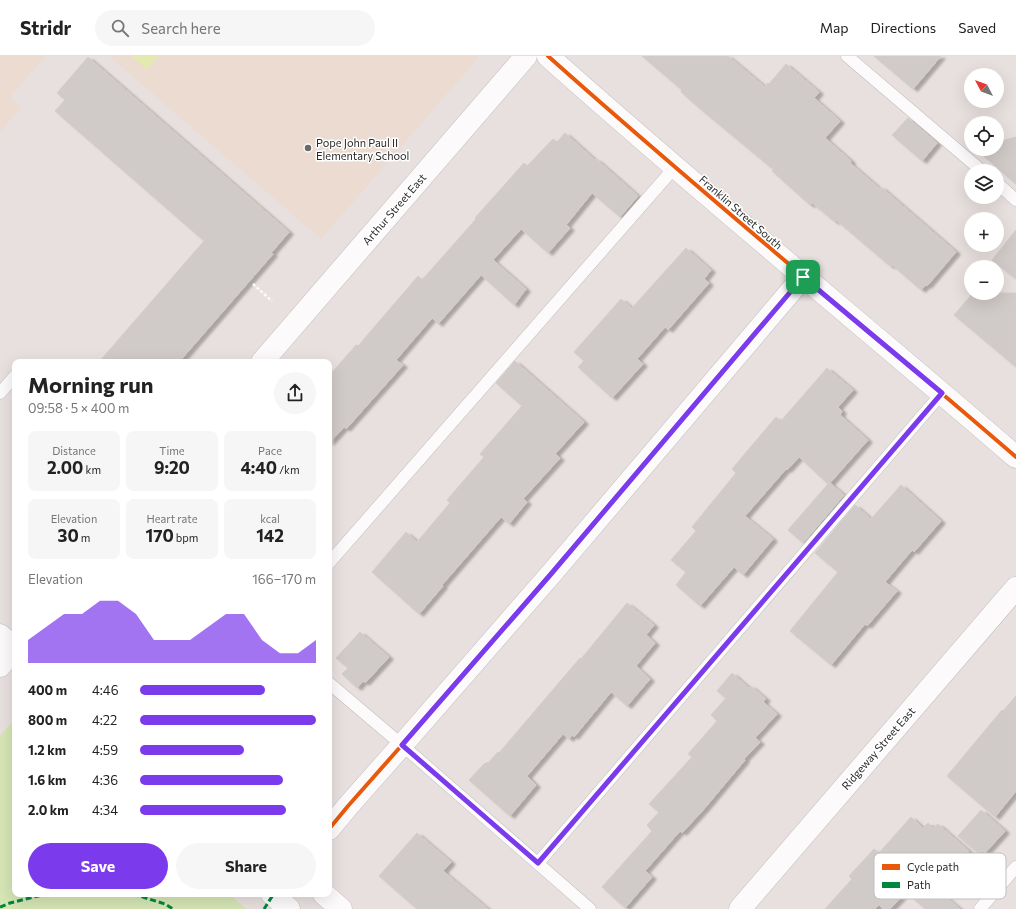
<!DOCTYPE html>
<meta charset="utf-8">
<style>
:root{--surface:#fff;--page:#f6f6f6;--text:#222;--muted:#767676;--line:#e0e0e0;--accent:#7c3aed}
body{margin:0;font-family:Commissioner,sans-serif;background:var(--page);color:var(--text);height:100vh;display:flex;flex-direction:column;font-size:15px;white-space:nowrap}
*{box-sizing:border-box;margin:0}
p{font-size:13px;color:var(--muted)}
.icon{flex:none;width:22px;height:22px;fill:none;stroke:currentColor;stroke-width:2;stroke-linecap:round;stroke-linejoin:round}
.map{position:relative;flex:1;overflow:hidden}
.panel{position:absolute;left:12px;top:303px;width:320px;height:538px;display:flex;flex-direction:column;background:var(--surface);border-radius:8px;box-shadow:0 4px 16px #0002}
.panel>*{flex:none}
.needle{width:26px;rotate:311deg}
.tools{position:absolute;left:964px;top:12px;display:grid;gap:8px}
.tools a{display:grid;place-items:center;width:40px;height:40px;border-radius:50%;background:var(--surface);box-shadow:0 4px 16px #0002;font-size:20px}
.pin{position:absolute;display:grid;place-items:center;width:34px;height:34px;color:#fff;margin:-17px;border-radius:8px;box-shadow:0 2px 6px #0006}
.round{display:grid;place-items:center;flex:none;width:42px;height:42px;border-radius:21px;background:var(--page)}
.overview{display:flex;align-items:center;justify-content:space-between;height:68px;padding:0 16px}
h1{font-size:22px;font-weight:700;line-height:30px}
.metrics{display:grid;grid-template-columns:repeat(3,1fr);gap:6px;height:68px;padding:4px 16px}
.metrics div{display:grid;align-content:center;border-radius:8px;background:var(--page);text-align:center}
.metrics b{font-size:17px;font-weight:700}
.metrics small{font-size:11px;font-weight:400}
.metrics p{font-size:11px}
.chart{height:112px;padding:8px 16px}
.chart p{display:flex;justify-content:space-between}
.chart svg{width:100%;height:72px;margin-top:4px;fill:var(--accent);opacity:.7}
.action{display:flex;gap:8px;margin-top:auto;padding:8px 16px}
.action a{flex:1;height:46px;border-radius:24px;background:var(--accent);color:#fff;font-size:16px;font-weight:700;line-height:46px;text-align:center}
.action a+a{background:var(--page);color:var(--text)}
ul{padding:0 16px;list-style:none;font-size:13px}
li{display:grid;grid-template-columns:64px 48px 1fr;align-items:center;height:30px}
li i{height:10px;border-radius:5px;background:var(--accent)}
header{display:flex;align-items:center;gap:24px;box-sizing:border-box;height:56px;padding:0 20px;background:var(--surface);border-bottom:1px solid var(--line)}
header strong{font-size:19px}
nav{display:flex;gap:22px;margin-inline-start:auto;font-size:14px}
.search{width:280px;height:36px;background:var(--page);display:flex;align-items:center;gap:10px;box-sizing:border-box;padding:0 14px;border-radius:22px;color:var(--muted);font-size:15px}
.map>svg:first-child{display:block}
.education{fill:#ecdbd1}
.green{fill:#d5e5b3}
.pitch{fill:#e4e9b0}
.building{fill:#d0cac8;stroke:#d3ccca;filter:url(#shadow)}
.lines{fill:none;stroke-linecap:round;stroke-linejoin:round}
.service-casing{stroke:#c1bebf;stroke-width:13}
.minor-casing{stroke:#c1bebf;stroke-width:23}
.tertiary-casing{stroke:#c1bebf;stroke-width:23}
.secondary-casing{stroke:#c1bebf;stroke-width:23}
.path{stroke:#fcfafa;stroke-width:2.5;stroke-dasharray:3 2;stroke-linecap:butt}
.service{stroke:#fcfafa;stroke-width:12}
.minor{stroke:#fcfafa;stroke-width:22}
.tertiary{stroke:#fcfafa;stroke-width:22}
.secondary{stroke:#fcfafa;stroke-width:22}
.quiet{stroke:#00873e;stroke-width:3;stroke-dasharray:6 3;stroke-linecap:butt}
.cycleway-casing{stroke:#fff;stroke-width:6}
.cycleway{stroke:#e8590c;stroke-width:4}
.route-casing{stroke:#fff;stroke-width:8}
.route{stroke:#7c3aed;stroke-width:5}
.poi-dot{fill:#6c6968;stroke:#fff;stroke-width:1.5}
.labels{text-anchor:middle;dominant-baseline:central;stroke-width:3;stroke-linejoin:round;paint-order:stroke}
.poi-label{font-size:11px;fill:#292929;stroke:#fff;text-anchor:start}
.street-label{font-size:11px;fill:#292929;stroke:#fff}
.key{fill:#fff;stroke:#bfbfbf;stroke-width:1}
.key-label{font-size:11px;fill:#292929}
</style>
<header>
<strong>Stridr</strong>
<div class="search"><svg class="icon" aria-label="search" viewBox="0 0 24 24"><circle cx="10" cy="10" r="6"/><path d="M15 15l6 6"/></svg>Search here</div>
<nav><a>Map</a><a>Directions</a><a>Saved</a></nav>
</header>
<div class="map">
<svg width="1016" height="853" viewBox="0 0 1016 853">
<defs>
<filter id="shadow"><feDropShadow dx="4.5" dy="2.5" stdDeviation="1" flood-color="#0004"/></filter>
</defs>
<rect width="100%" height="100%" fill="#e8e0de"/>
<g class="education">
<path d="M 0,0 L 46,0 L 10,40 L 21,52 L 0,76 Z"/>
<path d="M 109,0 L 480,0 L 321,183 Z"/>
</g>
<path class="green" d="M 13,665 L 15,665 L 15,838 L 229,838 L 246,853 L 0,853 L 0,680 Z"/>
<path class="pitch" d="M 131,0 L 158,0 L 147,13 Z"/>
<g class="building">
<path d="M 642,0 L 728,0 L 765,31 L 768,27 L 769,28 L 786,8 L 819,36 L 814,42 L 840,65 L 825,82 L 851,105 L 850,107 L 879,132 L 881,131 L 956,196 L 927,230 L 926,229 L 921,234 L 892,209 L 890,210 L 836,164 L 835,166 L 812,147 L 810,149 L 772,115 L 774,114 L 698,51 L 681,36 L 682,34 Z"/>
<path d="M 874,0 L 941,0 L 913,33 Z"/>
<path d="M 88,1 L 289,176 L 271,197 L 273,198 L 179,306 L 99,306 L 204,185 L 55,55 L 65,44 L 57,37 Z"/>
<path d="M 908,62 L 937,87 L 922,105 L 892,79 Z"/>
<path d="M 565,77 L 595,104 L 596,103 L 638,140 L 620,161 L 592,137 L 566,169 L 570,172 L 548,197 L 521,173 L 493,204 L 526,233 L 514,249 L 481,219 L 438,268 L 432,262 L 396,304 L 403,309 L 346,373 L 344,371 L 329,387 L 329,320 L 356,289 L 358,290 L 418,220 L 422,224 L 476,163 L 475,162 L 524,107 L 527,110 L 553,83 L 557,86 Z"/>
<path d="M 1016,81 L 1016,128 L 994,109 L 993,108 L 976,93 L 997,93 L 997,86 Z"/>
<path d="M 1016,174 L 1016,223 L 992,204 Z"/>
<path d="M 686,192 L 711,214 L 704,223 L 709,227 L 668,274 L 665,271 L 637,303 L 643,308 L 612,342 L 578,311 L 584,305 L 574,296 L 621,243 L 632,252 Z"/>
<path d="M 973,237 L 1016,237 L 1016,311 L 954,259 Z"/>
<path d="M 515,305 L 584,366 L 555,398 L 560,402 L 523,443 L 527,446 L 509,468 L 501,461 L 442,529 L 443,530 L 419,558 L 372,516 L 406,476 L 417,486 L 450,447 L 447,444 L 484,401 L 480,398 L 522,350 L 496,327 Z"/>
<path d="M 827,312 L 853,334 L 838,351 L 842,355 L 840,359 L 868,384 L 830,427 L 844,439 L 803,487 L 788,474 L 828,428 L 799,401 L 787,414 L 786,413 L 745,460 L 773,483 L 743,519 L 734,511 L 700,550 L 676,529 L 686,516 L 671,504 L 696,475 L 692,471 L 736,417 L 732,413 L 776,361 L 781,365 Z"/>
<path d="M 901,429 L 941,465 L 914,496 L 912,494 L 885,526 L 897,535 L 867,570 L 865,568 L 831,609 L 790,575 L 838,516 L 815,497 L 855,449 L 871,463 Z"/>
<path d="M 627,547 L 654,569 L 646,579 L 655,587 L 636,610 L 650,623 L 627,650 L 611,636 L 574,681 L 572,679 L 569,683 L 563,678 L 527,720 L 536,729 L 510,760 L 469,724 L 485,707 L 486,708 L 487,706 L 488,707 L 498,696 L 499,697 L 580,602 L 581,603 Z"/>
<path d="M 360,576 L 389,601 L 365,627 L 363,625 L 357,632 L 342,618 L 348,612 L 336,602 Z"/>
<path d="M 732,617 L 749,632 L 751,630 L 766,643 L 763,646 L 777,658 L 755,682 L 760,686 L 744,703 L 745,704 L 704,753 L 682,777 L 680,775 L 645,815 L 652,821 L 625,852 L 602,831 L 652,775 L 647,769 L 659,756 L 649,748 L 692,701 L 688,698 L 717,665 L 711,659 L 726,642 L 717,635 Z"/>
<path d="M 1016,640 L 1016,735 L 995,761 L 947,720 L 1002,654 L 1003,655 Z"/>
<path d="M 981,754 L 1005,775 L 985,797 L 982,795 L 979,798 L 958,780 Z"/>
<path d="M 911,761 L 923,772 L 928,767 L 933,772 L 938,768 L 969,795 L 936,832 L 960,853 L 925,853 L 906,836 L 890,853 L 883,853 L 879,849 L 875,853 L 825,853 L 852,823 L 849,820 L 874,793 L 879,797 Z"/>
<path d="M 417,777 L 451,806 L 443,815 L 488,853 L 417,853 L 379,820 Z"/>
</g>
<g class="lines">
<defs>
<g id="service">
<path d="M 847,0 L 982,115"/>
<path d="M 997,127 L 1016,144"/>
<path d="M 0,337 L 15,320"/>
<path d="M 329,507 L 675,111"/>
<path d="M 329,627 L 402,689 L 590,853"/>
<path d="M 538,807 L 942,337"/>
<path d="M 980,853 L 1016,811"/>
</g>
<g id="minor">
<path d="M 0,579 L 15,592"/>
<path d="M 329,773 L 348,750 L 402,689 L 551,518 L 803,221"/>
<path d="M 272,838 L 289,853"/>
<path d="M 324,838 L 341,853"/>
<path d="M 740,853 L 1016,532"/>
</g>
<path id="tertiary" d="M 548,0 C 701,137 861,267 1016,401"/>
<g id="secondary">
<path d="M 262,306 L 526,0"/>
<path d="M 0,610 L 15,593"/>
</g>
</defs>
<use href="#service" class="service-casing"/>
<use href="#minor" class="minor-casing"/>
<use href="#tertiary" class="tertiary-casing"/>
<use href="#secondary" class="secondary-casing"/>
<path class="path" d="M 253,228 L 272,245"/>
<use href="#service" class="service"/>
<use href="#minor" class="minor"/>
<use href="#tertiary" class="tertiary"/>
<use href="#secondary" class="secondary"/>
<g class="quiet">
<path d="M 133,838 L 165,848 L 173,853"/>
<path d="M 0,851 L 10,847 L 46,838"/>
<path d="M 264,853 L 273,839"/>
</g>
<defs>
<g id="cycleway">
<path d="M 548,0 C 701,137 861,267 1016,401"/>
<path d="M 329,773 L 348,750 L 402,689 L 551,518 L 803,221"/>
</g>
</defs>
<use href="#cycleway" class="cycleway-casing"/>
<use href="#cycleway" class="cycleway"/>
</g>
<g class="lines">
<defs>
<path id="route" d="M 803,221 L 942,337 L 538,807 L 402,689 L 551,518 Z"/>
</defs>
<use href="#route" class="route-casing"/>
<use href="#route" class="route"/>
</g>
<circle class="poi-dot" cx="308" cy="92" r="4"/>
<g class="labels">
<g class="poi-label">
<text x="316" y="86">Pope John Paul II<tspan x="316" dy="13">Elementary School</tspan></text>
</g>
<g class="street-label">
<text transform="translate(394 153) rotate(-49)">Arthur Street East</text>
<text transform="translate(741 156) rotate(41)">Franklin Street South</text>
<text transform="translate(878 692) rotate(-49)">Ridgeway Street East</text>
</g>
</g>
<rect x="874" y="797" width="132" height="46" rx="6" class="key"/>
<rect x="882" y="808" width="18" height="6" fill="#e8590c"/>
<rect x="882" y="826" width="18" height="6" fill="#00873e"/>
<g class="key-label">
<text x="907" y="815">Cycle path</text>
<text x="907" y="833">Path</text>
</g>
</svg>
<div class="tools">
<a><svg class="needle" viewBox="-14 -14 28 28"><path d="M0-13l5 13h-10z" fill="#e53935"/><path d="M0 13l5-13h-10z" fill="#767676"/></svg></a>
<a><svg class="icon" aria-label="locate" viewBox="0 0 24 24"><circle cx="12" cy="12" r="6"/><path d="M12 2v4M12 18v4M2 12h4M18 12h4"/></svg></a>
<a><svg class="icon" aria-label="layers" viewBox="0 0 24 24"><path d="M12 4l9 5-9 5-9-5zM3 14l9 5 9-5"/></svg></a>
<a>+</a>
<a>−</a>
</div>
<div class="pin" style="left:803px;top:221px;background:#1e9e55"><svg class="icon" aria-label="arrive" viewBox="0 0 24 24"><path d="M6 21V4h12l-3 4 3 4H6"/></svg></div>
<section class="panel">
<div class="overview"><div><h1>Morning run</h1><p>09:58 · 5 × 400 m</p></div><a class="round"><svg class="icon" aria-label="share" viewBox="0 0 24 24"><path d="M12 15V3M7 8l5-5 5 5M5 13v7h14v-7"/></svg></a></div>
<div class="metrics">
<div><p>Distance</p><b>2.00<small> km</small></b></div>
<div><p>Time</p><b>9:20</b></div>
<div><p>Pace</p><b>4:40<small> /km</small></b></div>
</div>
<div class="metrics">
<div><p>Elevation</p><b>30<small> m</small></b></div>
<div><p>Heart rate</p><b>170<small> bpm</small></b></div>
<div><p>kcal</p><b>142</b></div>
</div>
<div class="chart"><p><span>Elevation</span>166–170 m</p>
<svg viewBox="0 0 160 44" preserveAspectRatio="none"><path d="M0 44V30L10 22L20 14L30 14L40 6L50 6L60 14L70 30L80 30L90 30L100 22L110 14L120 14L130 30L140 38L150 38L160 30V44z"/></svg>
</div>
<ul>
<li><b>400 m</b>4:46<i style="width:71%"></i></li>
<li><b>800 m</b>4:22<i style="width:100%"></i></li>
<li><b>1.2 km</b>4:59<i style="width:59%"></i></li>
<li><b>1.6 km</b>4:36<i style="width:81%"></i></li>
<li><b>2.0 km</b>4:34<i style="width:83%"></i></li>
</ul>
<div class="action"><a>Save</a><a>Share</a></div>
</section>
</div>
